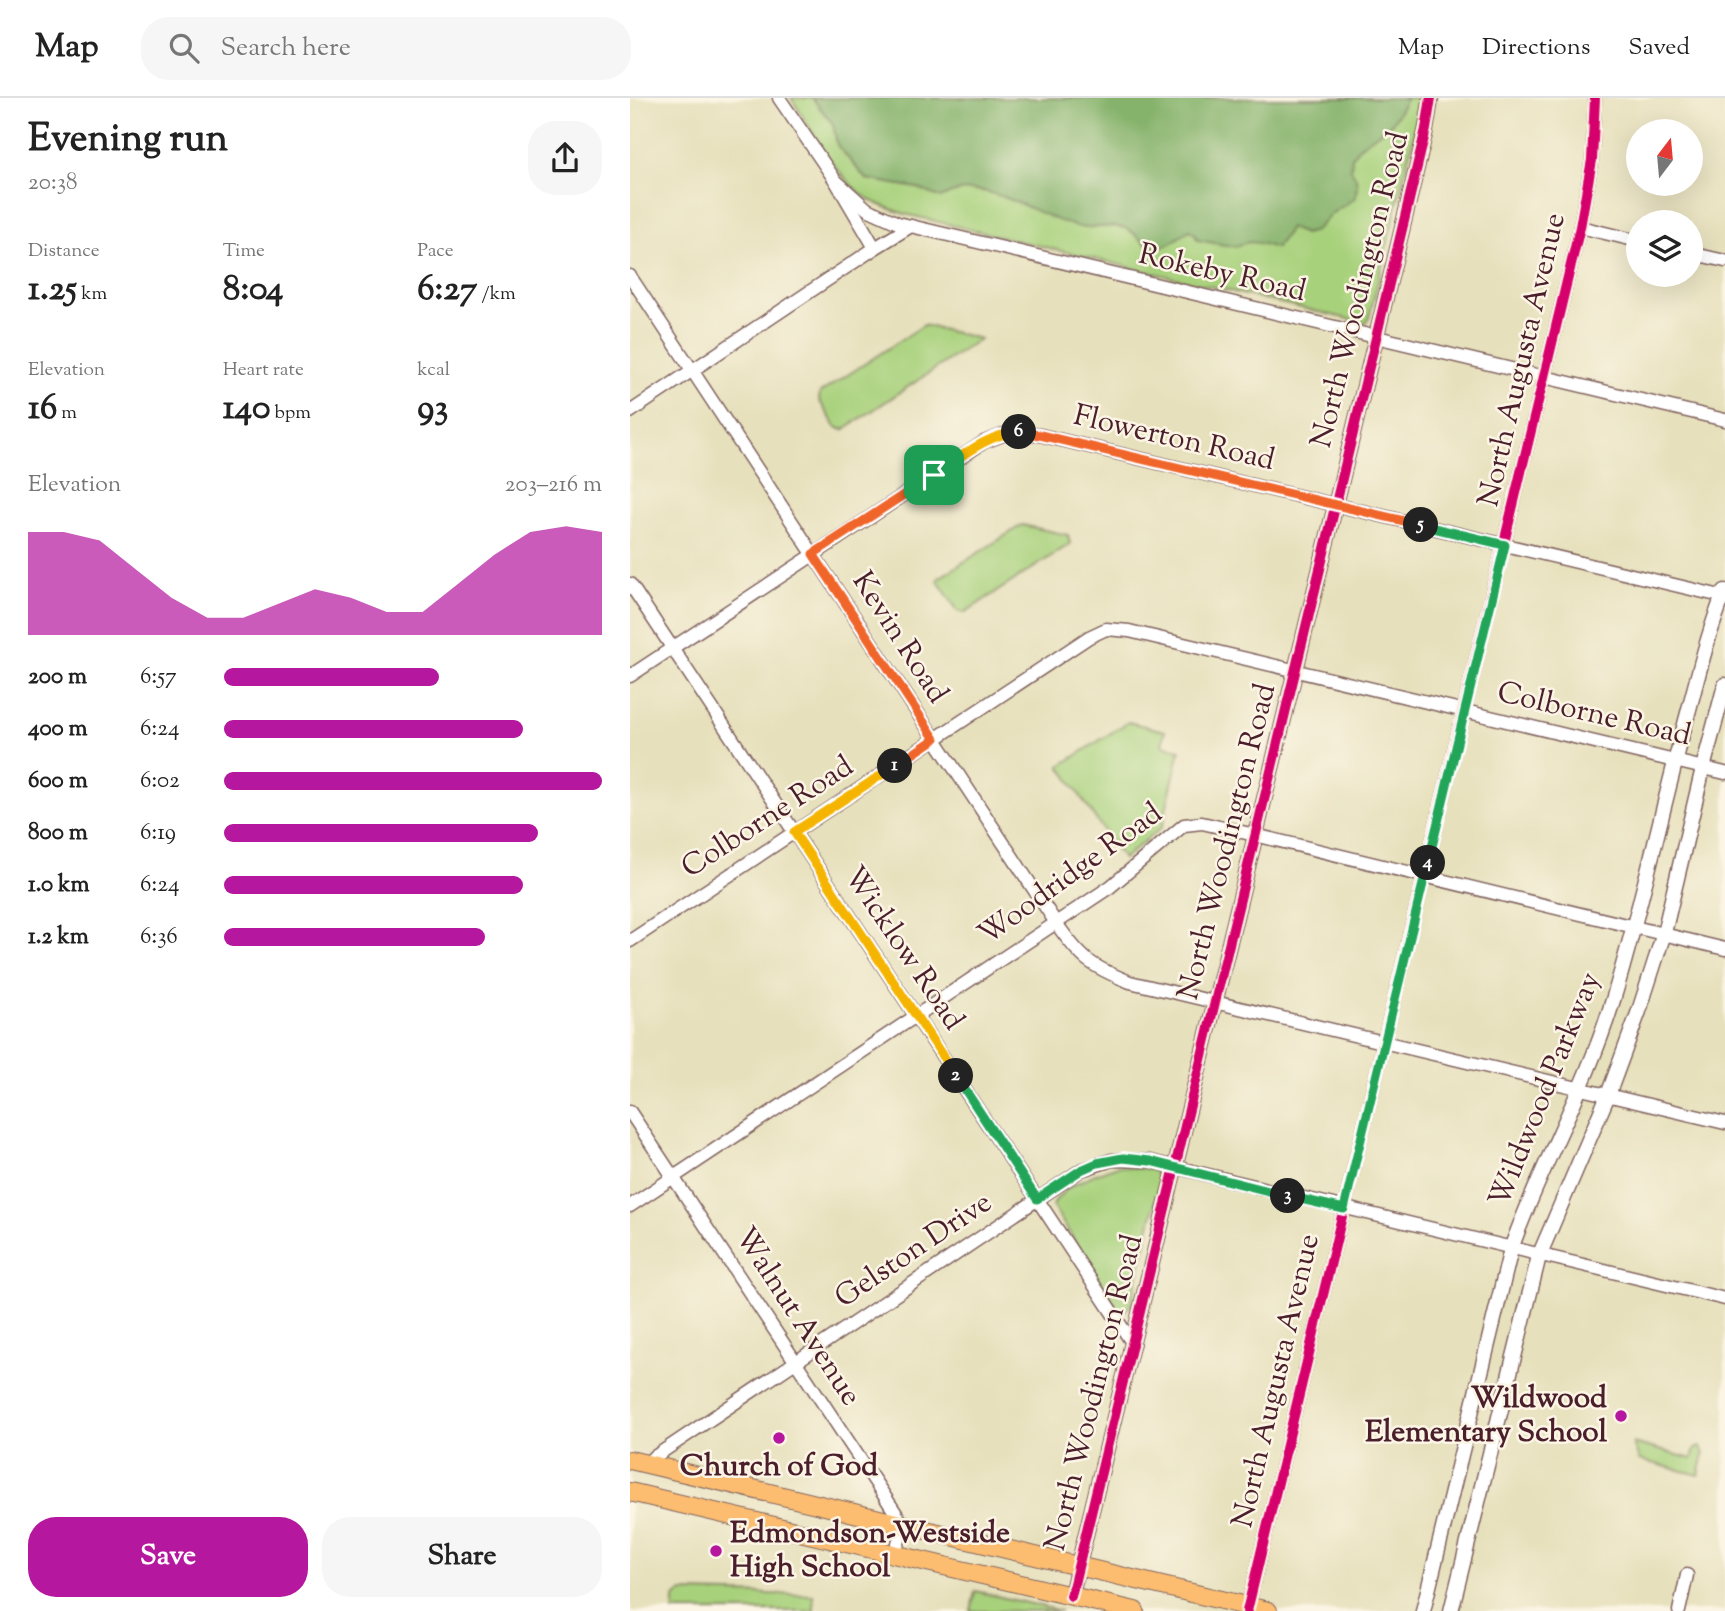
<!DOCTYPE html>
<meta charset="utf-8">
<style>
:root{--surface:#fff;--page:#f6f6f6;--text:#222;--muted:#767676;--line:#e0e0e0;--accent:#b5179e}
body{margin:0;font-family:"Sorts Mill Goudy",serif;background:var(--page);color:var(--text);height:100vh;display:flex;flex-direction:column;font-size:26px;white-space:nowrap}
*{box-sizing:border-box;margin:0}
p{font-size:23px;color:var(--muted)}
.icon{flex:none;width:38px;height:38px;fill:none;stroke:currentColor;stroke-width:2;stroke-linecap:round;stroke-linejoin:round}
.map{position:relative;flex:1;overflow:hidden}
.drawer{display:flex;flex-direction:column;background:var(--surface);width:630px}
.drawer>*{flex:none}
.needle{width:46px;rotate:16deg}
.tools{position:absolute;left:996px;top:21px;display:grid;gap:14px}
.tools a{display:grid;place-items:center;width:77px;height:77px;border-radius:50%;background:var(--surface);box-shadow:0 7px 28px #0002;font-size:35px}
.pin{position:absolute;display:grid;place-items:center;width:60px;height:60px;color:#fff;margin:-30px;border-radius:14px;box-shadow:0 4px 10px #0006}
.km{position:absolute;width:35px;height:35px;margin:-18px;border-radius:50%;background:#222;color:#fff;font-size:19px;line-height:35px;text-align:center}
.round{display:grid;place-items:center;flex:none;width:74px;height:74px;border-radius:28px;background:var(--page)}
.head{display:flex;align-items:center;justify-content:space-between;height:119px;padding:0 28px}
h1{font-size:38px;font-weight:800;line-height:52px}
.metrics{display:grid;grid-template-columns:repeat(3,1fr);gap:10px;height:119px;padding:7px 28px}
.metrics div{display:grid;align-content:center}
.metrics b{font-size:35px;font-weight:800}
.metrics small{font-size:19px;font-weight:400}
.metrics p{font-size:19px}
.chart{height:196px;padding:14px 28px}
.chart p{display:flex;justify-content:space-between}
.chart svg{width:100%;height:126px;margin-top:7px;fill:var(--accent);opacity:.7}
.cta{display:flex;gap:14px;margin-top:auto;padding:14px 28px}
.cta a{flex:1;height:80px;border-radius:28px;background:var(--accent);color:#fff;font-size:28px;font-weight:800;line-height:80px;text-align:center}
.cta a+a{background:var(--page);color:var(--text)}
ul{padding:0 28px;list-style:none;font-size:23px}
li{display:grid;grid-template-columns:112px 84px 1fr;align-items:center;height:52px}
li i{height:18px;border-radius:9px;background:var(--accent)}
header{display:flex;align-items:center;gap:42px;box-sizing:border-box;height:98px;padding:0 35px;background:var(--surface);border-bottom:2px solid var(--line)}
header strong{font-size:33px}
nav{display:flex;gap:38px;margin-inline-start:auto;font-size:24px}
.search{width:490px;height:63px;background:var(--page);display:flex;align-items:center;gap:18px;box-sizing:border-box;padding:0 24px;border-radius:28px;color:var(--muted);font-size:26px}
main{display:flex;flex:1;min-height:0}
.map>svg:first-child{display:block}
.green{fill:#a8d17c;stroke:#797854;stroke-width:2}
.forest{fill:#86b36c;stroke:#68694c;stroke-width:2}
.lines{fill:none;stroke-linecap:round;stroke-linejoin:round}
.minor-casing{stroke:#81635e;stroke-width:15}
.tertiary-casing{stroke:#81635e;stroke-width:17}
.primary-casing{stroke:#81635e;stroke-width:20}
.minor{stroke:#fff;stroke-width:12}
.tertiary{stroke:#fff;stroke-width:14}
.primary{stroke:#fcbd6f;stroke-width:18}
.cycleway-casing{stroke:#fcf5e5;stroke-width:15}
.cycleway{stroke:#d6006c;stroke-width:10}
.split-1-casing{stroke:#fff;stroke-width:14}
.split-2-casing{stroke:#fff;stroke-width:14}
.split-3-casing{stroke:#fff;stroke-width:14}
.split-4-casing{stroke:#fff;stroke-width:14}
.split-5-casing{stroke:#fff;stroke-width:14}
.split-6-casing{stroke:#fff;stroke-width:14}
.split-7-casing{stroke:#fff;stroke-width:14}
.split-1{stroke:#f0652b;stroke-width:9}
.split-2{stroke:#f5b400;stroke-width:9}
.split-3{stroke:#22a559;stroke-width:9}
.split-4{stroke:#22a559;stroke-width:9}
.split-5{stroke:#22a559;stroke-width:9}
.split-6{stroke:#f0652b;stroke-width:9}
.split-7{stroke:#f5b400;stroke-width:9}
.poi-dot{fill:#b5179e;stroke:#fcf5e5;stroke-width:2.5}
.labels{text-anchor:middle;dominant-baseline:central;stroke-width:5;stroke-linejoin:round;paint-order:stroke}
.street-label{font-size:30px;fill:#4a1f2b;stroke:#fcf5e5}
.poi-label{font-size:30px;font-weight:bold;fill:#4a1f2b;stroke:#fcf5e5;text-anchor:end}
</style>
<header>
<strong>Map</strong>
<div class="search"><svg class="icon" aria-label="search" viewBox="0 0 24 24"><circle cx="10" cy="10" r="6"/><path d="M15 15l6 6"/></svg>Search here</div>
<nav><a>Map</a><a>Directions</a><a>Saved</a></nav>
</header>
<main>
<section class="drawer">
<div class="head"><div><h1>Evening run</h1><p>20:38</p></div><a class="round"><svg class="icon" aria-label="share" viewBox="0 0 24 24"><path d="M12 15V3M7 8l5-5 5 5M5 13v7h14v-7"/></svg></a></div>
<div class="metrics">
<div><p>Distance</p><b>1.25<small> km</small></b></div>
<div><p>Time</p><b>8:04</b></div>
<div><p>Pace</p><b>6:27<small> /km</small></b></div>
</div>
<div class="metrics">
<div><p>Elevation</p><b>16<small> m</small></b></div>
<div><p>Heart rate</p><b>140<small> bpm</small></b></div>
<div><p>kcal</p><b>93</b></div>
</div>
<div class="chart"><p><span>Elevation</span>203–216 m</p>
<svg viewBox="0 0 160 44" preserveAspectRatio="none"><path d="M0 44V8L10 8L20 11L30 21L40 31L50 38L60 38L70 33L80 28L90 31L100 36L110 36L120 26L130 16L140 8L150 6L160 8V44z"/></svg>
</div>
<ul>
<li><b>200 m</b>6:57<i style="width:57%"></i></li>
<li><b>400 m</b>6:24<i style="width:79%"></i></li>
<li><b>600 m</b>6:02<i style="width:100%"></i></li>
<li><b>800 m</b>6:19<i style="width:83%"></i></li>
<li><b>1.0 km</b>6:24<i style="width:79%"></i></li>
<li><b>1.2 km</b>6:36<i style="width:69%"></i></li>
</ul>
<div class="cta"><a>Save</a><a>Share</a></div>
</section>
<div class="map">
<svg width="1095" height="1513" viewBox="0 0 1095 1513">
<rect width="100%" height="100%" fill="#fcf5e5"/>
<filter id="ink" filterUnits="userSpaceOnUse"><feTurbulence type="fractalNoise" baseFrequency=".0143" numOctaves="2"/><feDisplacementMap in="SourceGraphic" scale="14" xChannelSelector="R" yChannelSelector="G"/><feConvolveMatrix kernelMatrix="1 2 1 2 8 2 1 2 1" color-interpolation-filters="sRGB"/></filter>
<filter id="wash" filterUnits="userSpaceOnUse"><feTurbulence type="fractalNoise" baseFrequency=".00686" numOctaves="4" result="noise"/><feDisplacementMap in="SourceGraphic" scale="28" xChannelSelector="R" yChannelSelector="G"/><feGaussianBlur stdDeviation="1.57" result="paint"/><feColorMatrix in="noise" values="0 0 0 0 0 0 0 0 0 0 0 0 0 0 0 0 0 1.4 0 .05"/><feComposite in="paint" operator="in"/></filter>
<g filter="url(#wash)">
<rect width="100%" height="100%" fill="#e6e0bc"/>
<g class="green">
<path d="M 161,0 L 791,0 L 786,29 L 739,220 L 735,225 L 275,116 C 264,112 251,108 240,102 C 207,83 182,32 161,0 Z"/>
<path d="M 294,227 L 350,241 L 213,332 L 206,329 L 189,302 L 190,295 Z"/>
<path d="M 392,427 L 438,437 L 440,446 L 334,515 L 328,513 L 308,483 L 309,480 Z"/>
<path d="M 498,624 L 535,633 L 532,647 L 550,652 L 532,729 L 493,761 L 430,668 Z"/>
<path d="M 488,1068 L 523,1072 L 531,1081 L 501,1207 L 495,1213 L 488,1211 L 423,1109 C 426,1090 471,1073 488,1068 Z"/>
<path d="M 1003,1345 L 1062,1361 L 1065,1350 L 1071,1349 L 1074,1356 L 1069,1377 L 1009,1362 Z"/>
<path d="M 345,1493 L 431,1513 L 341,1513 Z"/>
<path d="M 52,1494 L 183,1497 L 184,1513 L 44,1513 L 44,1501 Z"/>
</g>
<path class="forest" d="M 182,0 L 777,0 L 762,25 L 729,49 L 722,59 L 721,71 L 726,80 L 727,89 L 725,100 L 701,116 L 685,133 L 675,136 L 660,130 L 646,150 C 632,146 619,140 606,149 L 568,142 L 564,135 L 559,132 C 550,138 541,147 531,149 C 516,152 510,138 499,132 C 485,125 465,131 450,129 C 407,121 353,73 311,100 L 287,90 L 236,81 L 207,47 L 203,26 Z"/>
</g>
<g filter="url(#ink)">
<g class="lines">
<defs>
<g id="minor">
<path d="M 149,0 L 205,82 L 245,150"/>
<path d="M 205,82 L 237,111 L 268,125 L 1095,322"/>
<path d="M 950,129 L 1008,143"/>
<path d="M 1060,155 L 1095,163"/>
<path d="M 0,178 L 426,825 C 451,861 460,868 500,884 L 1095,1025"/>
<path d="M 0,314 L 245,150 L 281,128"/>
<path d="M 0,486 L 503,1246"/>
<path d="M 0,578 L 354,344 L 378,335 L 410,337 L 1095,499"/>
<path d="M 0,843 L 459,539 L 476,531 L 499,533 L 1095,675"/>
<path d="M 0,1014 L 273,1426 L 265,1457"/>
<path d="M 0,1108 L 480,789 L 554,727 L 572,725 L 625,737 L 1095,851"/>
<path d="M 14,1366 L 451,1072 L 482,1062 L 520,1063 L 1095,1201"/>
<path d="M 617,1513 L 950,129 L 962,62 L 965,0"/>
<path d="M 1049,1513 L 1057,1477"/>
</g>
<g id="tertiary">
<path d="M 441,1498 L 746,240 L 796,31 L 801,0"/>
<path d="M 793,1513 L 881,1151 C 911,1067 957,988 983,902 C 1012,807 1032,710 1058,615 C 1069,574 1079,532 1095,493"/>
<path d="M 821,1513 L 909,1158 L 978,997 L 1009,913 L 1034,835 L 1073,670 L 1095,587"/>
</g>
<g id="primary">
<path d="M 0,1362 L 638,1513"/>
<path d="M 0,1394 L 505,1513"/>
</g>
</defs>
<use href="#minor" class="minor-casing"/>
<use href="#tertiary" class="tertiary-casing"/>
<use href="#primary" class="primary-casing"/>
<use href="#minor" class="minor"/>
<use href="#tertiary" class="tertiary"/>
<use href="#primary" class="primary"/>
<defs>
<g id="cycleway">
<path d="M 441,1498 L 746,240 L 796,31 L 801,0"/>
<path d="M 617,1513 L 950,129 L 962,62 L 965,0"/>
</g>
</defs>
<use href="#cycleway" class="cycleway-casing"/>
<use href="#cycleway" class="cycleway"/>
</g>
</g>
<g class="lines" filter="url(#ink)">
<defs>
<path id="split-1" d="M 265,668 L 305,641 L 183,456 L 304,377"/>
<path id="split-2" d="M 265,668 L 164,734 L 326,978"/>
<path id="split-3" d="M 326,978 L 407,1101 L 451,1072 L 467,1065 L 493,1060 L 520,1063 L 658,1098"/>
<path id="split-4" d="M 658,1098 L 714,1111 L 798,765"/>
<path id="split-5" d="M 791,427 L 875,447 L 798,765"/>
<path id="split-6" d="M 389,334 L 410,337 L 791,427"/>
<path id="split-7" d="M 304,377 C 330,360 356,336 389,334"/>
</defs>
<use href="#split-1" class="split-1-casing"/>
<use href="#split-2" class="split-2-casing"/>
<use href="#split-3" class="split-3-casing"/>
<use href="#split-4" class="split-4-casing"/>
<use href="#split-5" class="split-5-casing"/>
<use href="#split-6" class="split-6-casing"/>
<use href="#split-7" class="split-7-casing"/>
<use href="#split-1" class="split-1"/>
<use href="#split-2" class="split-2"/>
<use href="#split-3" class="split-3"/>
<use href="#split-4" class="split-4"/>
<use href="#split-5" class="split-5"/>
<use href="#split-6" class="split-6"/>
<use href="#split-7" class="split-7"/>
</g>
<g class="poi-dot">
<circle cx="991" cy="1318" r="7"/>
<circle cx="149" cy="1340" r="7"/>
<circle cx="86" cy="1453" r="7"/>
</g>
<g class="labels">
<g class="street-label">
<text transform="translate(592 176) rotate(13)">Rokeby Road</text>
<text transform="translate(731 192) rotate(-76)">North Woodington Road</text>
<text transform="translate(893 262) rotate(-77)">North Augusta Avenue</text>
<text transform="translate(544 341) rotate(13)">Flowerton Road</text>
<text transform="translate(269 540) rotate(57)">Kevin Road</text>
<text transform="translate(964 617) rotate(13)">Colborne Road</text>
<text transform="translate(138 720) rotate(-33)">Colborne Road</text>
<text transform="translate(598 744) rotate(-76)">North Woodington Road</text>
<text transform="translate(441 777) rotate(-36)">Woodridge Road</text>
<text transform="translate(273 851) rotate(56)">Wicklow Road</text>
<text transform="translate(916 992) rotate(-68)">Wildwood Parkway</text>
<text transform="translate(284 1153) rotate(-34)">Gelston Drive</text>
<text transform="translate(167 1219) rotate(57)">Walnut Avenue</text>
<text transform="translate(647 1283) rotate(-77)">North Augusta Avenue</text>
<text transform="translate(465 1295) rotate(-76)">North Woodington Road</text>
</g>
<g class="poi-label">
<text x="977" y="1301">Wildwood<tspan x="977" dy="34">Elementary School</tspan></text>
<text x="149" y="1369" text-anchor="middle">Church of God</text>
<text x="100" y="1436" text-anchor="start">Edmondson-Westside<tspan x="100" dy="34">High School</tspan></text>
</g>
</g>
</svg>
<div class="tools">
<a><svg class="needle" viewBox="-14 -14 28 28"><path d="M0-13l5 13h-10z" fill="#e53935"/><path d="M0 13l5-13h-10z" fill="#767676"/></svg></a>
<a><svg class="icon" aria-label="layers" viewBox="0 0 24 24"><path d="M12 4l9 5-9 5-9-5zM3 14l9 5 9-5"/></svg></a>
</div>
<div class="pin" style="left:304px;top:377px;background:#1e9e55"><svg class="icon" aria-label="arrive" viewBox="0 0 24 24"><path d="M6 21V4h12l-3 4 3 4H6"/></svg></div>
<b class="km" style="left:265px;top:668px">1</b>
<b class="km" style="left:326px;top:978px">2</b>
<b class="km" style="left:658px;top:1098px">3</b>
<b class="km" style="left:798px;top:765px">4</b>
<b class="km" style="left:791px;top:427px">5</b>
<b class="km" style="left:389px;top:334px">6</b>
</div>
</main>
